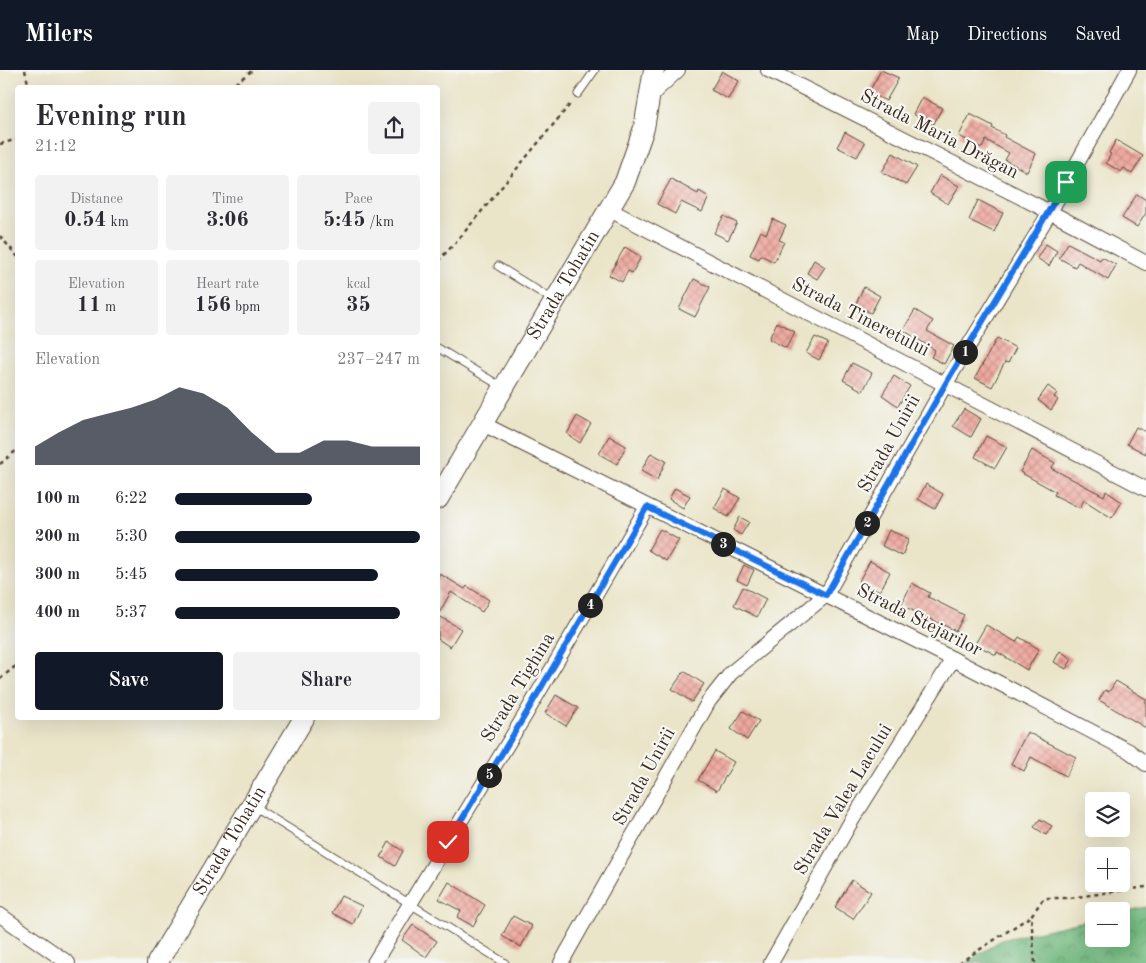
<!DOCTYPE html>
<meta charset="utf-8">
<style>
:root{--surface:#fff;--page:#f2f2f3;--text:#2b2b33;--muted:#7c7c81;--accent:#111827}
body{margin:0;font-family:"Old Standard TT",serif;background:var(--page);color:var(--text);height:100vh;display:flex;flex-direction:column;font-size:19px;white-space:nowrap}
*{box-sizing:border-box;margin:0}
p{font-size:16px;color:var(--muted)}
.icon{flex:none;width:28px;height:28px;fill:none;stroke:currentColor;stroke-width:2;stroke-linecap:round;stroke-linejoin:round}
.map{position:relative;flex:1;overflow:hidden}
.sheet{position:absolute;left:15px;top:15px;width:425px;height:635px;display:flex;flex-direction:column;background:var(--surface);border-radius:5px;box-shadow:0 5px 20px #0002}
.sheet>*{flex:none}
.fabs{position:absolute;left:1085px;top:722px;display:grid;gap:10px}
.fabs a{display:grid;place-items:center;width:45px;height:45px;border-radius:5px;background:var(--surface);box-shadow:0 5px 20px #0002;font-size:25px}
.pin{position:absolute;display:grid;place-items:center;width:42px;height:42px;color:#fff;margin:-21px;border-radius:10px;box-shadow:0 2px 8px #0006}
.km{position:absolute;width:25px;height:25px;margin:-12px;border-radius:50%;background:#222;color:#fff;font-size:14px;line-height:25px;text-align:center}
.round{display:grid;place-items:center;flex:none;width:52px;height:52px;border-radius:5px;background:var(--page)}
.summary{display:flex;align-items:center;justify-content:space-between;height:85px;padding:0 20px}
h1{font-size:28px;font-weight:800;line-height:38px}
.stats{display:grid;grid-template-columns:repeat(3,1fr);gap:8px;height:85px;padding:5px 20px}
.stats div{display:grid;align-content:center;border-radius:5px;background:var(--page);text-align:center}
.stats b{font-size:21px;font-weight:800}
.stats small{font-size:14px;font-weight:400}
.stats p{font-size:14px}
.chart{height:140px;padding:10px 20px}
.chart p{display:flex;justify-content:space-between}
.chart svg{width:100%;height:90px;margin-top:5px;fill:var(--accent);opacity:.7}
.primary-button{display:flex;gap:10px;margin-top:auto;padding:10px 20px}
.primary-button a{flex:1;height:58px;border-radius:5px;background:var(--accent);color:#fff;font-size:20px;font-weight:800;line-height:58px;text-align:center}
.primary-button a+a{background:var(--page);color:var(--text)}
ul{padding:0 20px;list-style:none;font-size:16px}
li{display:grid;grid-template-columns:80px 60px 1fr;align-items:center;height:38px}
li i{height:12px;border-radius:6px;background:var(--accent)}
header{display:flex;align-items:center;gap:30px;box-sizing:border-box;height:70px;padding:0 25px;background:var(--accent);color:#fff}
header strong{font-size:24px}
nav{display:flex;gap:28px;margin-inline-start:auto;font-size:18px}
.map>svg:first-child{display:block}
.forest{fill:url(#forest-crowns);stroke:#56714e}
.building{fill:url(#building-cross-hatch)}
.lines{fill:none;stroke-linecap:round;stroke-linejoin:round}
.lane-casing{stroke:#554638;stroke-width:9}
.street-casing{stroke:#554638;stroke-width:16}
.secondary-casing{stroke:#554638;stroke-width:22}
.path{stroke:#554638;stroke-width:2.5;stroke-dasharray:4 4;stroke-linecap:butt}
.lane{stroke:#fff;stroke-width:7}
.street{stroke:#fff;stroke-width:14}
.secondary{stroke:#fff;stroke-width:20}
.route-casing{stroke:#fff;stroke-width:10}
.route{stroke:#1a73e8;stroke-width:6}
.labels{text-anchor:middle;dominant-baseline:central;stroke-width:4.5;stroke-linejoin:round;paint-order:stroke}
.street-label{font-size:19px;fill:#3b2a1e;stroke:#f6f6f2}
</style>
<header>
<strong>Milers</strong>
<nav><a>Map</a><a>Directions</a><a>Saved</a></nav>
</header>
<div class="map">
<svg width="1146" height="893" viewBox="0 0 1146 893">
<defs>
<pattern id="forest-crowns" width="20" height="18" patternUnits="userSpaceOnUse" patternTransform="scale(1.25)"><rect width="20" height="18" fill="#71b87e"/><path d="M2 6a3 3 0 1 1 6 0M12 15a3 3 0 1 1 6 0" fill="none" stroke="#5e9667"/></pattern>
<pattern id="building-cross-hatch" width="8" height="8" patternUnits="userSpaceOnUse" patternTransform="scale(1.25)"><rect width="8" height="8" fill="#efa89f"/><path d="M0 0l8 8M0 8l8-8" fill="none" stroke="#c38981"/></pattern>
</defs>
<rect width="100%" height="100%" fill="#f6f6f2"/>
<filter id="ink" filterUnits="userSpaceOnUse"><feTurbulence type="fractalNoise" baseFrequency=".02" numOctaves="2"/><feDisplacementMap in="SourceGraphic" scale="10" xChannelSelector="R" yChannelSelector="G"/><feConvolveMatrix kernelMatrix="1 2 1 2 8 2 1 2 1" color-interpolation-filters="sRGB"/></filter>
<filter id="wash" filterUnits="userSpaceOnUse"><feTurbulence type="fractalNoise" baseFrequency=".0096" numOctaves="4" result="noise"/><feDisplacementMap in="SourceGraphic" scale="20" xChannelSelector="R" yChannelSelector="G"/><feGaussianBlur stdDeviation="1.12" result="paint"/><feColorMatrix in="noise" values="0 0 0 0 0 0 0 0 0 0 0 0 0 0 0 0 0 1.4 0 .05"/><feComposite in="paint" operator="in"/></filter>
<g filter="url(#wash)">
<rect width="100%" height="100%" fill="#eae5c9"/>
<path class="forest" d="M 1146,837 L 1146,893 L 966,893 L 1001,870 L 1094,849 L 1094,869 L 1121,869 L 1121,842 Z"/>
<g id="blocks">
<g class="building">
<path d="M 881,0 L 899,8 L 886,31 L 869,22 Z"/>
<path d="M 722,1 L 739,11 L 728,29 L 711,20 Z"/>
<path d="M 922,27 L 942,38 L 933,55 L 913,44 Z"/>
<path d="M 970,44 L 993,56 L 992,58 L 1005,65 L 1004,67 L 1036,84 L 1027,102 L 1005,90 L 1009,83 L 986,70 L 982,78 L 959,66 Z"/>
<path d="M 845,62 L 865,73 L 857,87 L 837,77 Z"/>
<path d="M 1116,70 L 1143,86 L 1132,104 L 1124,98 L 1121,102 L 1106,93 L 1111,84 L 1109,83 Z"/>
<path d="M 893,83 L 917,97 L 906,115 L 882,102 Z"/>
<path d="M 940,105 L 959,116 L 948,134 L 930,123 Z"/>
<path d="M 671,109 L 698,124 L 699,121 L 709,127 L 702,142 L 681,132 L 675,144 L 657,134 Z"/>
<path d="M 1137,124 L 1146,130 L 1146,143 L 1137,157 L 1122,148 Z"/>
<path d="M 978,130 L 1003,143 L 994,162 L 969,150 Z"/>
<path d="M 724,146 L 737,153 L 728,170 L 714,163 Z"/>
<path d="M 773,149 L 786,155 L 779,170 L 784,172 L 774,192 L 761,185 L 759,189 L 750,185 L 761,161 L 766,164 Z"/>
<path d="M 1068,173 L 1100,190 L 1102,187 L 1116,195 L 1108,210 L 1078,192 L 1075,197 L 1059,188 Z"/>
<path d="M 1046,174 L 1057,181 L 1049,196 L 1037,188 Z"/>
<path d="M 625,177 L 641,187 L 632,203 L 628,201 L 622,212 L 609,205 Z"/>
<path d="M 814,190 L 825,197 L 817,209 L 807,203 Z"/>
<path d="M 694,209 L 710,217 L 695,247 L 679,239 Z"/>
<path d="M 864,217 L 880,226 L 871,243 L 855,235 Z"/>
<path d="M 915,240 L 933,251 L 927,261 L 954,276 L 944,294 L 931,287 L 935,280 L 903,260 Z"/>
<path d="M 777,252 L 795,262 L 786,278 L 769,269 Z"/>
<path d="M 815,267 L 828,273 L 819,290 L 806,283 Z"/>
<path d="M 997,268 L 1016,278 L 1008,293 L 1005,292 L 992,317 L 975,308 Z"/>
<path d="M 852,293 L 872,303 L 863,321 L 843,310 Z"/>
<path d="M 894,306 L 910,316 L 898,336 L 882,325 Z"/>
<path d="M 1048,316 L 1057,323 L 1054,327 L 1058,330 L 1051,340 L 1038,330 Z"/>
<path d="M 964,339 L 981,349 L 971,367 L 953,356 Z"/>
<path d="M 577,346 L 591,354 L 580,373 L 567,364 Z"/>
<path d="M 1136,357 L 1146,362 L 1146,384 L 1127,374 Z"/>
<path d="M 609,366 L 626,376 L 617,394 L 599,384 Z"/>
<path d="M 986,366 L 1007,377 L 995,398 L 975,387 Z"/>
<path d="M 1032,380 L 1055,393 L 1051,398 L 1104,426 L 1106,421 L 1122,432 L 1112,448 L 1084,430 L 1080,438 L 1054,425 L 1056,422 L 1020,402 Z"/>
<path d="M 651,383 L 666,391 L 657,410 L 641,401 Z"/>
<path d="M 926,414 L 943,424 L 935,439 L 918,429 Z"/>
<path d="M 675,418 L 690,426 L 683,438 L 669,429 Z"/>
<path d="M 725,419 L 740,428 L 728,447 L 714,438 Z"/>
<path d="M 740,447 L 749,452 L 741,465 L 733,460 Z"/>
<path d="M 660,459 L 679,470 L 666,491 L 648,480 Z"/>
<path d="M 889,460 L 909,469 L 902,486 L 882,476 Z"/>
<path d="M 870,491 L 890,502 L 880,521 L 859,511 Z"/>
<path d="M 744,495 L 754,500 L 747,515 L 737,510 Z"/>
<path d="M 440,504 L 465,519 L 467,516 L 489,530 L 482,542 L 451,522 L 438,545 L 438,508 Z"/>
<path d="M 912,513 L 930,523 L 928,527 L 964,545 L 956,561 L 901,535 Z"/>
<path d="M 743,517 L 766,529 L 757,547 L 734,535 Z"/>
<path d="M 441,547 L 461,559 L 450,577 L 438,569 L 438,554 Z"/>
<path d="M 986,555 L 1016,572 L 1019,567 L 1039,579 L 1027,600 L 997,582 L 996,585 L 975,574 Z"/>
<path d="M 1060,581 L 1072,589 L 1066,599 L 1054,592 Z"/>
<path d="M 684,601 L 704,614 L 692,632 L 672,619 Z"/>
<path d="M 1116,611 L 1146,629 L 1146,658 L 1099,630 L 1105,620 L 1109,622 Z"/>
<path d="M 556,625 L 578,638 L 566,656 L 545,643 Z"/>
<path d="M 743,641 L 759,651 L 747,670 L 731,659 Z"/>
<path d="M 1027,662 L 1076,687 L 1066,706 L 1031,687 L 1024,701 L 1011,694 Z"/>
<path d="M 715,681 L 734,692 L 717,721 L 698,710 Z"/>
<path d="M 1040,749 L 1052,756 L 1046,765 L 1034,757 Z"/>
<path d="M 389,772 L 403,781 L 395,796 L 381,787 Z"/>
<path d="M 852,810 L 871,822 L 853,849 L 835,837 Z"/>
<path d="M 449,812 L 485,835 L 473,856 L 457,847 L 461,841 L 439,829 Z"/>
<path d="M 341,826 L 362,836 L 353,854 L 332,843 Z"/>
<path d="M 513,846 L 532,856 L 521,877 L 502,866 Z"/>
<path d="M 413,855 L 437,871 L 426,887 L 402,870 Z"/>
</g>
</g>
</g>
<g filter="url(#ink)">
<use href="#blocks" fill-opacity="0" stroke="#554638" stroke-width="1"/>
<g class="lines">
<defs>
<g id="lane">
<path d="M 578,24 L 595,0"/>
<path d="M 498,196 L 553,230"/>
<path d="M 438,278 L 502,317"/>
<path d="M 253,736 L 505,893"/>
</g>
<g id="street">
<path d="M 768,0 L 1050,142 L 1146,193"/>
<path d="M 651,25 L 678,0"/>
<path d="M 610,140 L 1146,419"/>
<path d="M 483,354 L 953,589 L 1129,681 L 1146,694"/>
<path d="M 0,845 L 68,893"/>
<path d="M 374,893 L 524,647 L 647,437"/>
<path d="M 561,893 L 709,631 L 731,603 L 826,525 L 946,313 L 1050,142 L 1129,0"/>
<path d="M 771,893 L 849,755 L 953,589"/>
</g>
<g id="secondary">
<path id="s1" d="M 438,429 L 625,112 L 644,58 L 654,0"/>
<path id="s2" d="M 157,893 L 304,648"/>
</g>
</defs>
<use href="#lane" class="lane-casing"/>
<use href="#street" class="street-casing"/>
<use href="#secondary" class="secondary-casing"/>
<g class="path">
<path d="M 25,0 L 29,18"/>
<path d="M 229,18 L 253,0"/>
<path d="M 0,74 L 18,69"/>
<path d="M 0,166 L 18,187"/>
<path d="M 438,191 L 457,171 L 572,32"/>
<path d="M 0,394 L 18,379"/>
<path d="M 0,609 L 18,594"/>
<path d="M 959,893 L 1031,846"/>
<path d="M 1035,893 L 1031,846 L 1044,828 L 1070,828 L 1146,817"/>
</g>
<use href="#lane" class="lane"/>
<use href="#street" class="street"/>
<use href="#secondary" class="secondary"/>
</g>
</g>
<g class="lines" filter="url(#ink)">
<defs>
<path id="route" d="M 448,772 L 524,647 L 647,437 L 826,525 L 946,313 L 1066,112"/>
</defs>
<use href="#route" class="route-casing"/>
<use href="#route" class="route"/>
</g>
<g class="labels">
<g class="street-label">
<text transform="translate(939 65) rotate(27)">Strada Maria Drăgan</text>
<text stroke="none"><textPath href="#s1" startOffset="248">Strada Tohatin</textPath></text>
<text transform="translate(860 248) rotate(27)">Strada Tineretului</text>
<text transform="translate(890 374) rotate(-61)">Strada Unirii</text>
<text transform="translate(919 551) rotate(27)">Strada Stejarilor</text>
<text transform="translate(519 618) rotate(-59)">Strada Tighina</text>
<text transform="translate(645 707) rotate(-61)">Strada Unirii</text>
<text transform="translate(844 730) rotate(-59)">Strada Valea Lacului</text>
<text stroke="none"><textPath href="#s2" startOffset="142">Strada Tohatin</textPath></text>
</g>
</g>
</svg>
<div class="fabs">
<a><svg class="icon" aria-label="layers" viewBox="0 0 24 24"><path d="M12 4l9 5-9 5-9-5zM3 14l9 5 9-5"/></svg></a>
<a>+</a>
<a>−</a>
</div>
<div class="pin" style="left:1066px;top:112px;background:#1e9e55"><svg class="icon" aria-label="arrive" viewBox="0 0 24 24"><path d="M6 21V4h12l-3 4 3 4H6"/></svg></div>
<div class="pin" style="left:448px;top:772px;background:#d93025"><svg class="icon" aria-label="check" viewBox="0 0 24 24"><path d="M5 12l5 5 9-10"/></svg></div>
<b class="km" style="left:965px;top:282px">1</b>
<b class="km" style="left:867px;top:453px">2</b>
<b class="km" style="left:723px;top:474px">3</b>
<b class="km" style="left:590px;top:535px">4</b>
<b class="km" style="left:489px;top:705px">5</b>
<section class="sheet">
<div class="summary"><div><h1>Evening run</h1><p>21:12</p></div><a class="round"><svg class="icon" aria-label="share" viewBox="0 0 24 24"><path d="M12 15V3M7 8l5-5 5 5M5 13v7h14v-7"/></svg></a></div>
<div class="stats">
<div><p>Distance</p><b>0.54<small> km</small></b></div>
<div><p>Time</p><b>3:06</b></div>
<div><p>Pace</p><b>5:45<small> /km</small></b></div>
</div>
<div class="stats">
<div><p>Elevation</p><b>11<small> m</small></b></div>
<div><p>Heart rate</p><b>156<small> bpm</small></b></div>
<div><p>kcal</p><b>35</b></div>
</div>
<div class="chart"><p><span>Elevation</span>237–247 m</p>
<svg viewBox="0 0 160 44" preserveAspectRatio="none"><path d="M0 44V35L10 28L20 22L30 19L40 16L50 12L60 6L70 9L80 16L90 28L100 38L110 38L120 32L130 32L140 35L150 35L160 35V44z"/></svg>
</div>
<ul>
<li><b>100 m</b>6:22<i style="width:56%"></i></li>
<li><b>200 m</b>5:30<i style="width:100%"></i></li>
<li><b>300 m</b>5:45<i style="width:83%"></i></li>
<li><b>400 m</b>5:37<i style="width:92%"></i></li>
</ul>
<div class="primary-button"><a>Save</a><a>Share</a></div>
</section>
</div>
